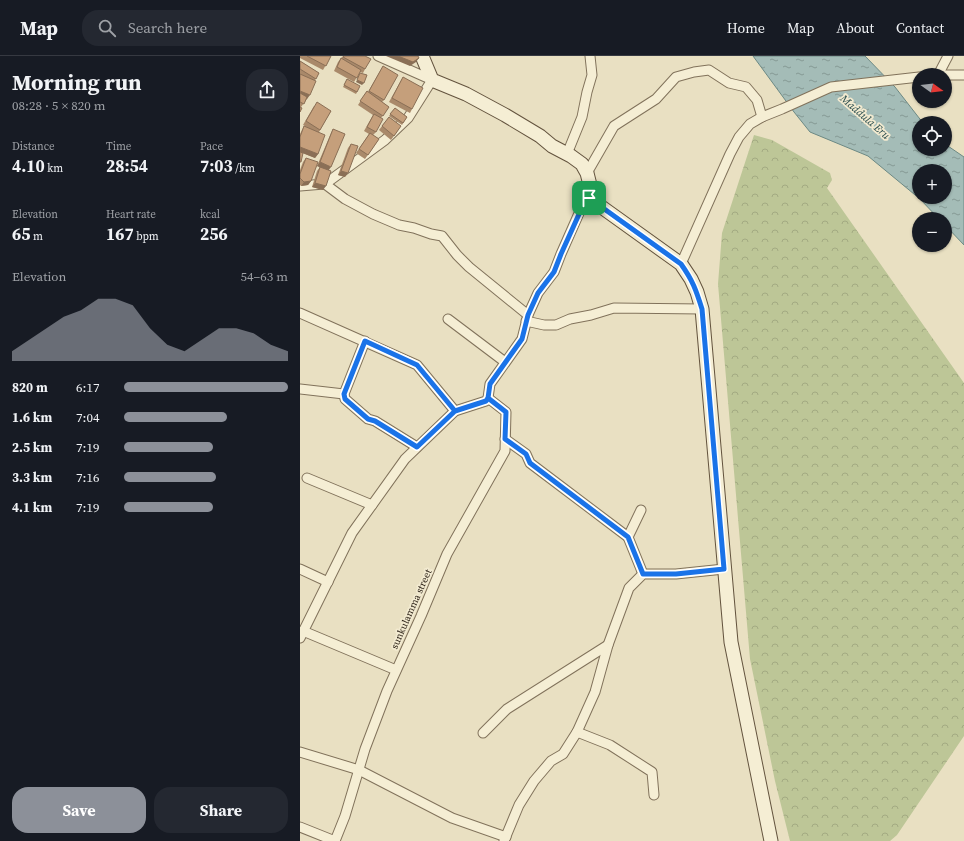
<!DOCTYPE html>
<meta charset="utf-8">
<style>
:root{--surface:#171b24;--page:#242831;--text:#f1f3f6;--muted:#9ea1a6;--line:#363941;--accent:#8c9099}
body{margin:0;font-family:"Source Serif 4",serif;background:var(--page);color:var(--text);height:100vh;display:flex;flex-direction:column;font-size:15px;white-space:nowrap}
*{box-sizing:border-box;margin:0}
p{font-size:13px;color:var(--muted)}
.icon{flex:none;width:22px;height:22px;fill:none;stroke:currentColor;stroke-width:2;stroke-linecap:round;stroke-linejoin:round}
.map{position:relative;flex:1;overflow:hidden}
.panel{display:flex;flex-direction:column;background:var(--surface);width:300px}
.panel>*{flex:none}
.needle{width:26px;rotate:105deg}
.fabs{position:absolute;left:612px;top:12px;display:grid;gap:8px}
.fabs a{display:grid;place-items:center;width:40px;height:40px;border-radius:50%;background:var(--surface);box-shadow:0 1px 3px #0004;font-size:20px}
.pin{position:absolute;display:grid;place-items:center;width:34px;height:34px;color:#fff;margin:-17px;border-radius:8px;box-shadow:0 2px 6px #0006}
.round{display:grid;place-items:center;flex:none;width:42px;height:42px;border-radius:16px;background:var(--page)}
.overview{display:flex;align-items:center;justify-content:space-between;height:68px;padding:0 12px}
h1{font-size:22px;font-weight:700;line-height:30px}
.metrics{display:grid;grid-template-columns:repeat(3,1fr);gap:6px;height:68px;padding:4px 12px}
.metrics div{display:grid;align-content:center}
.metrics b{font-size:17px;font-weight:700}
.metrics small{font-size:11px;font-weight:400}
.metrics p{font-size:11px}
.chart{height:112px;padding:8px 12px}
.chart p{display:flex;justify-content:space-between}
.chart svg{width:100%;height:72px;margin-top:4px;fill:var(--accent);opacity:.7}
.cta{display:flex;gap:8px;margin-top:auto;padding:8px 12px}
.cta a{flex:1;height:46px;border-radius:16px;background:var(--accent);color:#fff;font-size:16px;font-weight:700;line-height:46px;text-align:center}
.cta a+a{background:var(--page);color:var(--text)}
ul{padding:0 12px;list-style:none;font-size:13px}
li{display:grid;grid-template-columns:64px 48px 1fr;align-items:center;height:30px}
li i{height:10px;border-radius:5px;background:var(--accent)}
header{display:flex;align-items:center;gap:24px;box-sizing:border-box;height:56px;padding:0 20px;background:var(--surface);border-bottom:1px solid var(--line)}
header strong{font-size:19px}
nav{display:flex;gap:22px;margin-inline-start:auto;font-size:14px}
.search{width:280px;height:36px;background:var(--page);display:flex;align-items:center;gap:10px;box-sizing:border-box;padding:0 14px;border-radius:16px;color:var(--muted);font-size:15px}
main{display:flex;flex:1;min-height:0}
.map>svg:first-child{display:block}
.park{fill:url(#park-crowns)}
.water{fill:url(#water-ripples);stroke:#6c8984;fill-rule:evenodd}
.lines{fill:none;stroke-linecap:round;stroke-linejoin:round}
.minor-casing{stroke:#81725b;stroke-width:11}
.secondary-casing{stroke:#63533e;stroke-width:15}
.minor{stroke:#f5eed4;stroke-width:9}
.secondary{stroke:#f5eed4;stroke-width:13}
.wall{fill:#a9896a}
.shaded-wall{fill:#8a6f56}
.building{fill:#c59f7b;stroke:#8a6f56}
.route-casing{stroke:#fff;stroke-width:8}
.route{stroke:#1a73e8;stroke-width:5}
.labels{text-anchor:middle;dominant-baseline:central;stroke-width:3.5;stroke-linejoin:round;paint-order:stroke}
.street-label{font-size:10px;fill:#33291e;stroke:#f2ead0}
.water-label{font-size:11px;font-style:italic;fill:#2e5151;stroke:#f2ead0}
</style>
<header>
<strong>Map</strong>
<div class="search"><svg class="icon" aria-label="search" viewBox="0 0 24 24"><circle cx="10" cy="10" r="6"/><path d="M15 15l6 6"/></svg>Search here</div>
<nav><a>Home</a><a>Map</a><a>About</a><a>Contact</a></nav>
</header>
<main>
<section class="panel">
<div class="overview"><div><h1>Morning run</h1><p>08:28 · 5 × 820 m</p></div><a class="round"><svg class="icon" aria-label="share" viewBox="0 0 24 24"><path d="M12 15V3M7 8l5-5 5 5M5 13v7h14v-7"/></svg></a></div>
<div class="metrics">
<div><p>Distance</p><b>4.10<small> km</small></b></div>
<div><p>Time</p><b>28:54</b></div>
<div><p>Pace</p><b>7:03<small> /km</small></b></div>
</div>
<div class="metrics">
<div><p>Elevation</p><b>65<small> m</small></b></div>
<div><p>Heart rate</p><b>167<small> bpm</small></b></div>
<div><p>kcal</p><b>256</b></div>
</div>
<div class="chart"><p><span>Elevation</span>54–63 m</p>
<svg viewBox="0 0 160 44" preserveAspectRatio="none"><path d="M0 44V38L10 31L20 24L30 17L40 13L50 6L60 6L70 10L80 24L90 34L100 38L110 31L120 24L130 24L140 27L150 34L160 38V44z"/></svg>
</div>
<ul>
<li><b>820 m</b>6:17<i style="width:100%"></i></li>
<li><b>1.6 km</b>7:04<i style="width:63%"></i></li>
<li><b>2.5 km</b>7:19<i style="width:54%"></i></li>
<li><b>3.3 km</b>7:16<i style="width:56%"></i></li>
<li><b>4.1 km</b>7:19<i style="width:54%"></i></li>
</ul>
<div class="cta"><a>Save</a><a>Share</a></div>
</section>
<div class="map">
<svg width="664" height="785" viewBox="0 0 664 785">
<defs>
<pattern id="park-crowns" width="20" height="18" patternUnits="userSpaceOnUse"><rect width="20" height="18" fill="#bdc697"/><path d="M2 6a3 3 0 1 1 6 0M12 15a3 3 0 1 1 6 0" fill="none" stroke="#a3aa82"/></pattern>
<pattern id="water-ripples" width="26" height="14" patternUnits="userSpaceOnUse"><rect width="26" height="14" fill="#a4bcb7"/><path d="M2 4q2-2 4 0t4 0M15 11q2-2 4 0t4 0" fill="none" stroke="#869994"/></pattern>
</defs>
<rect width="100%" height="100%" fill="#e9e0c2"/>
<path class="park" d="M 454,79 L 472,84 L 530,117 L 532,124 L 527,132 L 664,327 L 664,680 L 597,779 L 590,785 L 490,785 L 475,725 L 450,603 L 418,228 L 422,177 Z"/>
<path class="water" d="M 453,0 L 565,0 L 595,31 L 623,67 L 619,67 L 619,93 L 645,93 L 645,88 L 664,101 L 664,189 L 645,169 L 645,163 L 639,163 L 620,143 L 568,100 L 510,76 L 494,56 ZM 619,115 L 645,115 L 645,141 L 619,141 Z"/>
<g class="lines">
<defs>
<g id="minor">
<path d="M 636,19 L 664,19"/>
<path d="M 638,19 L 648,0"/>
<path d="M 267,98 L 282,61 L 287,36 L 292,19 L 290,0"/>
<path d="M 287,117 L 314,70 L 356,43 L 376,21 L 394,16 L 409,14 L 429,27 L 446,31 L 457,44 L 462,61"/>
<path d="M 25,128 L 45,143 L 73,158 L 99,169 L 114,172 L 131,178 L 142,180 L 157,199 L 169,211 L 228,259"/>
<path d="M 25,128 L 85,84 L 108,62 L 132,24 L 78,0"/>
<path d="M 0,130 L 24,128"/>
<path d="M 381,208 L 430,98 L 439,81 L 450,68 L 462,61 L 482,53 L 531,31 L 619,21"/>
<path d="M 0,257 L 117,309 L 155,355"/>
<path d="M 148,263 L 205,306"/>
<path d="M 226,265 L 244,269 L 256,269 L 270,263 L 291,259 L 314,252 L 402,253"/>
<path d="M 65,285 L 44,338 L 45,343 L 68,363 L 75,365 L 117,391"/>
<path d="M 0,333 L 44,338"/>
<path d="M 205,383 L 226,398 L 230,407 L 328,481"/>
<path d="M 7,422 L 72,449"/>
<path d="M 341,454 L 328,481 L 343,518"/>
<path d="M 0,513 L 28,526"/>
<path d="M 3,575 L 96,614"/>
<path d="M 0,582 L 52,477 L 105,403 L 155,355 L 186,345 L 188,342 L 190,328 L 222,283 L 228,259 L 238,237 L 254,216 L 261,198 L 280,155 L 289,142"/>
<path d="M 277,676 L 310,689 L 352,716 L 354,739"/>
<path d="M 183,677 L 207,653 L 308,589"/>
<path d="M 0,696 L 59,714 L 152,762 L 206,781"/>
<path d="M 0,771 L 35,785 L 45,760 L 65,693 L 87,635 L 121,560 L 147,498 L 205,395 L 206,356 L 188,342"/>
<path d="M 204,785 L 219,749 L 234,725 L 251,705 L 263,698 L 277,676 L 295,636 L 308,589 L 329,532 L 343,518 L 376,518 L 424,513"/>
</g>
<path id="secondary" d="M 122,0 L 132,24 L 166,38 L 205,59 L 240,80 L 252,90 L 271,100 L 282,108 L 287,117 L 290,129 L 290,135 L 289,142 L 381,208 L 391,223 L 397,236 L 402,253 L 431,586 L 471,785"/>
</defs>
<use href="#minor" class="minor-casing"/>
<use href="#secondary" class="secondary-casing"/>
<use href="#minor" class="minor"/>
<use href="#secondary" class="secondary"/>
</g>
<g class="wall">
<path d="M 0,0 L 31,0 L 23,14 L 0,2 Z"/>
<path d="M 43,0 L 65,0 L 65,13 L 63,17 L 60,16 L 54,26 L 34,15 L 38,6 Z"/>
<path d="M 0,5 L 19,17 L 15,24 L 7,43 L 1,51 L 0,56 Z"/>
<path d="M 83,10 L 84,44 L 82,46 L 89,51 L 81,62 L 76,76 L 73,79 L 79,83 L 65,103 L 56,97 L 69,78 L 64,75 L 73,59 L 58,49 L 67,35 L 68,36 Z"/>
<path d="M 103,21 L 112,53 L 110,57 L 89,46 Z"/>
<path d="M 47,23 L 57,36 L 56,38 L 43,31 Z"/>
<path d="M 14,50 L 31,55 L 19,76 L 18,98 L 15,102 L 0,96 L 0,78 L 4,70 L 7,71 L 3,69 Z"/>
<path d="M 95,52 L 107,61 L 102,69 L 89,60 Z"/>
<path d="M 89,61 L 101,70 L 91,84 L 79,74 Z"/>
<path d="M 33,73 L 29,114 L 23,134 L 12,131 L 17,115 L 20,111 L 17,110 L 31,77 Z"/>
<path d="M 51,88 L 45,121 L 38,119 L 48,92 Z"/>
<path d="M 6,102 L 11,125 L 8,129 L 1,130 L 0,129 L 0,114 L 3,106 Z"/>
</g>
<g class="shaded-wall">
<path d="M 86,0 L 98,0 L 119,2 L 116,6 L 110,10 Z"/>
<path d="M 57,24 L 64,27 L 62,29 L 56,26 Z"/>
<path d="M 0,35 L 10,39 L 7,43 L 0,40 Z"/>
<path d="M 0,91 L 18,98 L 15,102 L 0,96 Z"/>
<path d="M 20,106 L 31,111 L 28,115 L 17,110 Z"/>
<path d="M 41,115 L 48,117 L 45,121 L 38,119 Z"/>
<path d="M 11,125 L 8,129 L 1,130 L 4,126 Z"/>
<path d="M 15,127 L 26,130 L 23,134 L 12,131 Z"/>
</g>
<g class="building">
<path d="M 7,0 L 31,0 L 26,10 Z"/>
<path d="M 44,0 L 65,0 L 71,3 L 65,13 L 43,1 Z"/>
<path d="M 98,0 L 118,0 L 119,2 L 113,6 Z"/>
<path d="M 41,2 L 61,14 L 57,22 L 37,11 Z"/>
<path d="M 0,5 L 19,17 L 16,23 L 0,13 Z"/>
<path d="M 83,10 L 98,19 L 84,44 L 69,35 Z"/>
<path d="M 60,17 L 67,19 L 64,27 L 57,24 Z"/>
<path d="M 0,18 L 16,25 L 10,39 L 0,35 Z"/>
<path d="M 103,21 L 123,32 L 112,53 L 92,42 Z"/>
<path d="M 47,23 L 60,30 L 57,36 L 44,29 Z"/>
<path d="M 67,35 L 89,51 L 83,60 L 60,45 Z"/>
<path d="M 0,37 L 7,41 L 4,48 L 0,46 Z"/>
<path d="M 17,46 L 31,55 L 20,74 L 6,65 Z"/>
<path d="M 0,51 L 2,52 L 0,56 Z"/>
<path d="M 95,52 L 107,61 L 103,67 L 90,58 Z"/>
<path d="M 74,58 L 83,63 L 76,76 L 67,71 Z"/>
<path d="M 89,61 L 101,70 L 94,80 L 82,70 Z"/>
<path d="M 4,70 L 25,79 L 18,98 L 0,91 L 0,81 Z"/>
<path d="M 33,73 L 45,78 L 31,111 L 20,106 Z"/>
<path d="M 70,77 L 79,83 L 68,99 L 59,93 Z"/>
<path d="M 51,88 L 58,90 L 48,117 L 41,115 Z"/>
<path d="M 0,96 L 3,97 L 1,106 L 0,106 Z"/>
<path d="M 6,102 L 18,106 L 11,125 L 4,126 L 0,122 L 0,118 Z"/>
<path d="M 20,111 L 31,115 L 26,130 L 15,127 Z"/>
</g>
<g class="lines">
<defs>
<path id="route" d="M 289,142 L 280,156 L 261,198 L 254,216 L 238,237 L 228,259 L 222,283 L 190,328 L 188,342 L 186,345 L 155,355 L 117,391 L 75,365 L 68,363 L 45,343 L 44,338 L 65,285 L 117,309 L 155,355 L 186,345 L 188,342 L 206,356 L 205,383 L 226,398 L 230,407 L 328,481 L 343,518 L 376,518 L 424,513 L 402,253 C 396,234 393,225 381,208 L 289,142"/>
</defs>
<use href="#route" class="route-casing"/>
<use href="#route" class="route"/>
</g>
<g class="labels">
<g class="street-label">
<text transform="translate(111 553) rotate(-66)">sunkulamma street</text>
</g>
<g class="water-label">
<text transform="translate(565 61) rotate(41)">Maddula Eru</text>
</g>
</g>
</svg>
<div class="fabs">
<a><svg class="needle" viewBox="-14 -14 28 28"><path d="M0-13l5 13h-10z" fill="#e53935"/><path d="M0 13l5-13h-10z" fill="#9ea1a6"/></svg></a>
<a><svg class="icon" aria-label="locate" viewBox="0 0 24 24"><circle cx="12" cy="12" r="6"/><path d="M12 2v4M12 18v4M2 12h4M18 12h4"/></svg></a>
<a>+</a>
<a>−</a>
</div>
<div class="pin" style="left:289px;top:142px;background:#1e9e55"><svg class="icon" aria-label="arrive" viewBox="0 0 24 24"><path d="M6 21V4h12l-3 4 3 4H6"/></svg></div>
</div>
</main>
